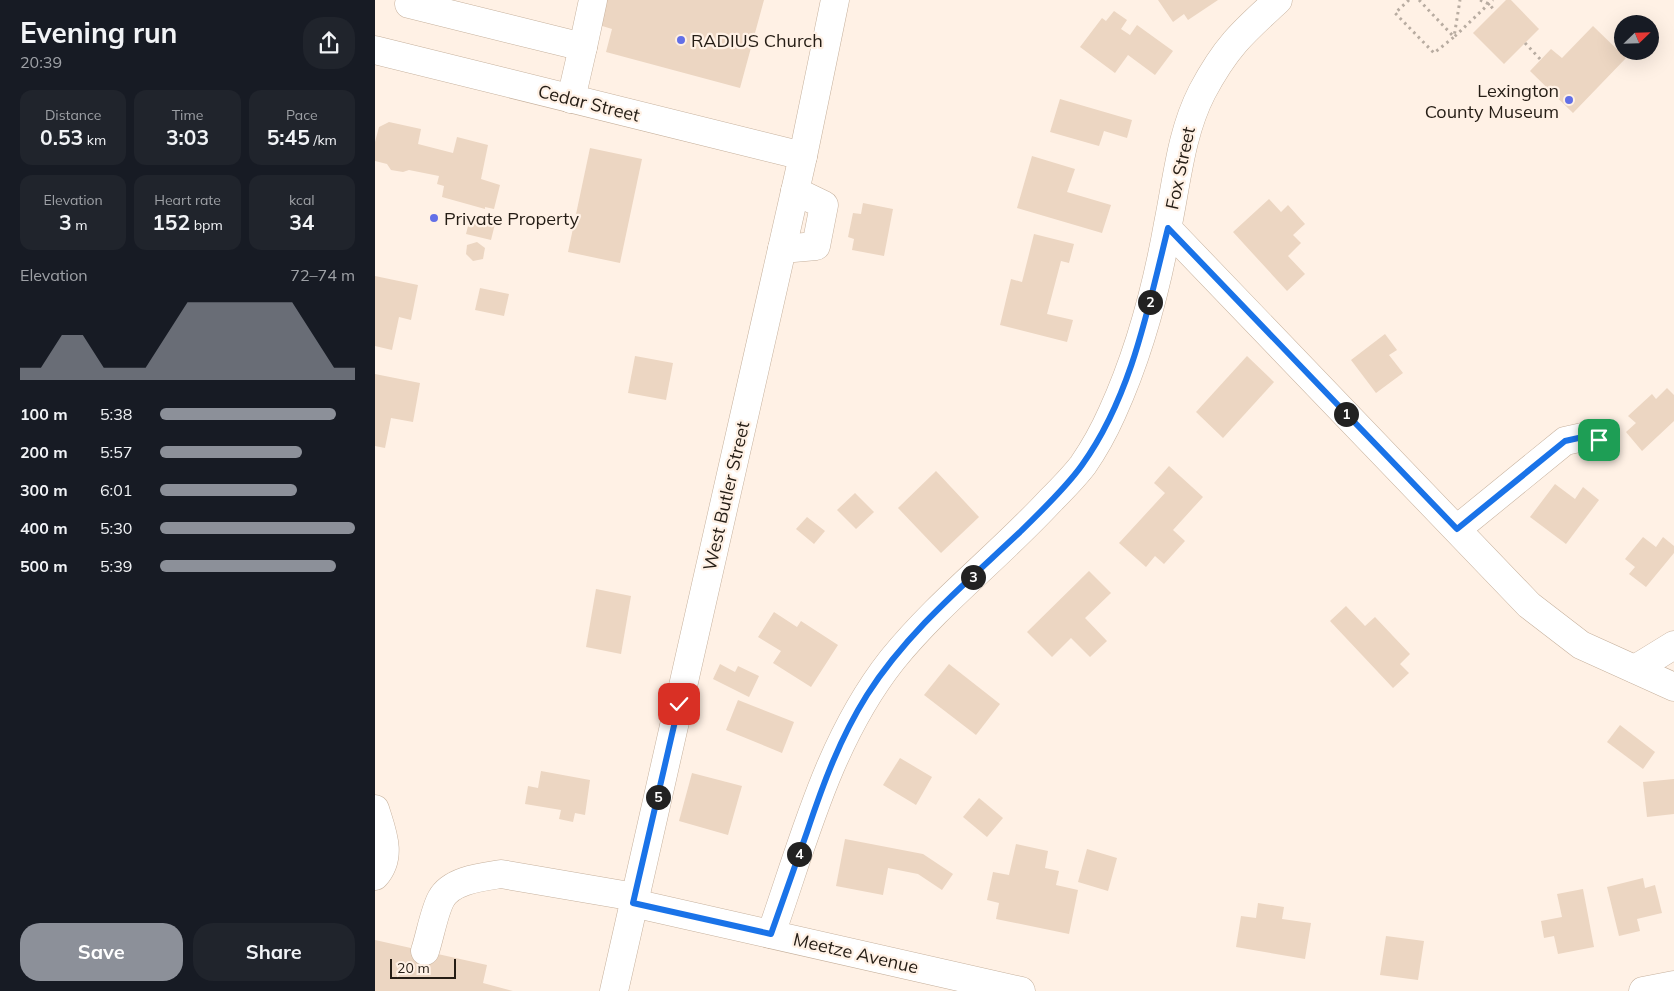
<!DOCTYPE html>
<meta charset="utf-8">
<style>
:root{--surface:#171b24;--page:#20242c;--text:#f1f3f6;--muted:#9ea1a6;--accent:#8c9099}
body{margin:0;font-family:Mulish,sans-serif;background:var(--page);color:var(--text);height:100vh;display:flex;flex-direction:column;font-size:19px;white-space:nowrap}
*{box-sizing:border-box;margin:0}
p{font-size:16px;color:var(--muted)}
.icon{flex:none;width:28px;height:28px;fill:none;stroke:currentColor;stroke-width:2;stroke-linecap:round;stroke-linejoin:round}
.map{position:relative;flex:1;overflow:hidden}
.sheet{display:flex;flex-direction:column;background:var(--surface);width:375px}
.sheet>*{flex:none}
.needle{width:32px;rotate:67deg}
.controls{position:absolute;left:1239px;top:15px;display:grid;gap:10px}
.controls a{display:grid;place-items:center;width:45px;height:45px;border-radius:50%;background:var(--surface);box-shadow:0 5px 20px #0002;font-size:25px}
.scale{position:absolute;left:15px;bottom:12px;width:66px;box-sizing:border-box;padding-left:5px;border:2px solid #251d15;border-top:0;font-size:14px;line-height:18px;white-space:nowrap;color:#251d15;-webkit-text-stroke:4px #fff1e5;paint-order:stroke}
.pin{position:absolute;display:grid;place-items:center;width:42px;height:42px;color:#fff;margin:-21px;border-radius:10px;box-shadow:0 2px 8px #0006}
.km{position:absolute;width:25px;height:25px;margin:-12px;border-radius:50%;background:#222;color:#fff;font-size:14px;line-height:25px;text-align:center}
.round{display:grid;place-items:center;flex:none;width:52px;height:52px;border-radius:20px;background:var(--page)}
.head{display:flex;align-items:center;justify-content:space-between;height:85px;padding:0 20px}
h1{font-size:28px;font-weight:700;line-height:38px}
.metrics{display:grid;grid-template-columns:repeat(3,1fr);gap:8px;height:85px;padding:5px 20px}
.metrics div{display:grid;align-content:center;border-radius:12px;background:var(--page);text-align:center}
.metrics b{font-size:21px;font-weight:700}
.metrics small{font-size:14px;font-weight:400}
.metrics p{font-size:14px}
.chart{height:140px;padding:10px 20px}
.chart p{display:flex;justify-content:space-between}
.chart svg{width:100%;height:90px;margin-top:5px;fill:var(--accent);opacity:.7}
.primary-button{display:flex;gap:10px;margin-top:auto;padding:10px 20px}
.primary-button a{flex:1;height:58px;border-radius:20px;background:var(--accent);color:#fff;font-size:20px;font-weight:700;line-height:58px;text-align:center}
.primary-button a+a{background:var(--page);color:var(--text)}
ul{padding:0 20px;list-style:none;font-size:16px}
li{display:grid;grid-template-columns:80px 60px 1fr;align-items:center;height:38px}
li i{height:12px;border-radius:6px;background:var(--accent)}
main{display:flex;flex:1;min-height:0}
.map>svg:first-child{display:block}
.building{fill:#ecd6c2}
.lines{fill:none;stroke-linecap:round;stroke-linejoin:round}
.minor-casing{stroke:#c6b19d;stroke-width:29}
.path{stroke:#b8aca1;stroke-width:3;stroke-dasharray:2.5 4;stroke-linecap:butt}
.minor{stroke:#fff;stroke-width:28}
.route-casing{stroke:#fff;stroke-width:10}
.route{stroke:#1a73e8;stroke-width:6}
.poi-dot{fill:#626fe7;stroke:#fff1e5;stroke-width:2}
.labels{text-anchor:middle;dominant-baseline:central;stroke-width:4.5;stroke-linejoin:round;paint-order:stroke}
.poi-label{font-size:18px;fill:#251d15;stroke:#fff1e5;text-anchor:start}
.street-label{font-size:18px;fill:#251d15;stroke:#fff1e5}
</style>
<main>
<section class="sheet">
<div class="head"><div><h1>Evening run</h1><p>20:39</p></div><a class="round"><svg class="icon" aria-label="share" viewBox="0 0 24 24"><path d="M12 15V3M7 8l5-5 5 5M5 13v7h14v-7"/></svg></a></div>
<div class="metrics">
<div><p>Distance</p><b>0.53<small> km</small></b></div>
<div><p>Time</p><b>3:03</b></div>
<div><p>Pace</p><b>5:45<small> /km</small></b></div>
</div>
<div class="metrics">
<div><p>Elevation</p><b>3<small> m</small></b></div>
<div><p>Heart rate</p><b>152<small> bpm</small></b></div>
<div><p>kcal</p><b>34</b></div>
</div>
<div class="chart"><p><span>Elevation</span>72–74 m</p>
<svg viewBox="0 0 160 44" preserveAspectRatio="none"><path d="M0 44V38L10 38L20 22L30 22L40 38L50 38L60 38L70 22L80 6L90 6L100 6L110 6L120 6L130 6L140 22L150 38L160 38V44z"/></svg>
</div>
<ul>
<li><b>100 m</b>5:38<i style="width:90%"></i></li>
<li><b>200 m</b>5:57<i style="width:73%"></i></li>
<li><b>300 m</b>6:01<i style="width:70%"></i></li>
<li><b>400 m</b>5:30<i style="width:100%"></i></li>
<li><b>500 m</b>5:39<i style="width:90%"></i></li>
</ul>
<div class="primary-button"><a>Save</a><a>Share</a></div>
</section>
<div class="map">
<svg width="1299" height="991" viewBox="0 0 1299 991">
<rect width="100%" height="100%" fill="#fff1e5"/>
<g class="building">
<path d="M 230,0 L 389,0 L 365,88 L 231,52 L 237,29 L 224,25 Z"/>
<path d="M 783,0 L 843,0 L 813,20 L 809,14 L 798,22 Z"/>
<path d="M 1131,0 L 1136,0 L 1164,29 L 1129,64 L 1098,33 Z"/>
<path d="M 739,11 L 752,20 L 746,29 L 755,35 L 762,25 L 798,51 L 780,75 L 753,55 L 740,73 L 705,47 L 727,18 L 731,21 Z"/>
<path d="M 1218,26 L 1251,58 L 1198,113 L 1155,71 L 1176,49 L 1187,58 Z"/>
<path d="M 685,99 L 757,120 L 752,138 L 729,131 L 724,146 L 675,132 Z"/>
<path d="M 14,122 L 46,129 L 43,144 L 78,153 L 82,137 L 113,145 L 106,179 L 125,185 L 119,209 L 110,207 L 110,209 L 67,197 L 69,186 L 62,184 L 64,176 L 34,170 L 28,172 L 16,170 L 12,164 L 0,161 L 0,142 L 4,127 Z"/>
<path d="M 215,148 L 267,159 L 245,263 L 193,252 Z"/>
<path d="M 657,156 L 700,169 L 692,192 L 736,205 L 727,233 L 642,208 Z"/>
<path d="M 894,199 L 906,212 L 913,205 L 930,224 L 918,235 L 926,243 L 913,256 L 930,274 L 912,291 L 858,232 Z"/>
<path d="M 488,203 L 518,209 L 509,256 L 477,250 L 479,239 L 473,237 L 478,213 L 486,214 Z"/>
<path d="M 95,218 L 120,224 L 116,240 L 91,234 Z"/>
<path d="M 659,234 L 699,244 L 694,263 L 686,261 L 672,314 L 698,320 L 692,342 L 625,325 L 636,279 L 647,282 Z"/>
<path d="M 102,242 L 110,248 L 108,259 L 98,261 L 91,254 L 92,245 Z"/>
<path d="M 0,276 L 43,285 L 36,320 L 24,317 L 17,350 L 0,346 Z"/>
<path d="M 105,288 L 134,294 L 129,316 L 100,310 Z"/>
<path d="M 1010,334 L 1022,350 L 1014,355 L 1028,373 L 1001,393 L 976,360 Z"/>
<path d="M 260,356 L 298,363 L 291,400 L 253,393 Z"/>
<path d="M 872,356 L 899,382 L 848,438 L 821,412 Z"/>
<path d="M 0,374 L 45,383 L 38,422 L 16,418 L 10,448 L 0,446 Z"/>
<path d="M 1292,388 L 1299,395 L 1299,421 L 1267,451 L 1251,432 L 1261,423 L 1253,416 L 1277,394 L 1281,399 Z"/>
<path d="M 794,466 L 828,497 L 798,530 L 810,541 L 789,564 L 780,556 L 771,567 L 744,543 L 790,493 L 779,483 Z"/>
<path d="M 561,471 L 604,517 L 566,553 L 523,508 Z"/>
<path d="M 1180,484 L 1200,499 L 1208,487 L 1224,500 L 1191,544 L 1155,517 Z"/>
<path d="M 480,493 L 499,512 L 481,529 L 462,510 Z"/>
<path d="M 432,517 L 450,531 L 439,544 L 421,529 Z"/>
<path d="M 1268,537 L 1281,547 L 1288,537 L 1299,546 L 1299,553 L 1271,587 L 1254,574 L 1260,567 L 1250,559 Z"/>
<path d="M 714,571 L 736,593 L 710,618 L 732,641 L 715,657 L 696,638 L 677,657 L 652,632 Z"/>
<path d="M 221,589 L 256,596 L 246,654 L 211,647 Z"/>
<path d="M 971,606 L 990,626 L 1000,617 L 1035,654 L 1025,664 L 1034,673 L 1018,688 L 955,621 Z"/>
<path d="M 399,612 L 422,627 L 426,621 L 463,645 L 436,687 L 398,663 L 406,651 L 383,637 Z"/>
<path d="M 345,664 L 360,672 L 363,666 L 384,676 L 374,697 L 338,679 Z"/>
<path d="M 574,664 L 625,704 L 601,735 L 549,695 Z"/>
<path d="M 363,700 L 419,722 L 407,753 L 351,730 Z"/>
<path d="M 1245,725 L 1280,752 L 1268,769 L 1232,742 Z"/>
<path d="M 525,758 L 557,777 L 541,805 L 508,785 Z"/>
<path d="M 166,771 L 215,780 L 210,815 L 200,813 L 198,822 L 184,819 L 186,810 L 150,804 L 153,786 L 163,788 Z"/>
<path d="M 317,773 L 367,786 L 353,835 L 304,821 Z"/>
<path d="M 1299,779 L 1299,814 L 1272,817 L 1268,782 Z"/>
<path d="M 604,798 L 628,818 L 612,837 L 588,817 Z"/>
<path d="M 470,839 L 548,854 L 578,874 L 567,890 L 543,874 L 513,868 L 508,895 L 461,886 Z"/>
<path d="M 641,844 L 673,851 L 670,868 L 684,871 L 681,885 L 703,890 L 694,934 L 621,919 L 624,903 L 612,900 L 618,872 L 634,875 Z"/>
<path d="M 712,849 L 742,858 L 733,891 L 703,882 Z"/>
<path d="M 1268,878 L 1270,888 L 1280,885 L 1287,913 L 1262,919 L 1265,931 L 1244,936 L 1232,887 Z"/>
<path d="M 1208,889 L 1219,947 L 1183,954 L 1179,936 L 1169,938 L 1166,921 L 1187,917 L 1182,894 Z"/>
<path d="M 883,903 L 909,907 L 907,919 L 936,923 L 930,959 L 861,947 L 866,916 L 881,918 Z"/>
<path d="M 1011,936 L 1049,941 L 1043,980 L 1005,975 Z"/>
<path d="M 0,940 L 112,965 L 108,983 L 138,991 L 0,991 Z"/>
</g>
<g class="lines">
<defs>
<g id="minor">
<path d="M 35,0 L 34,4 L 208,47 L 218,0"/>
<path d="M 0,50 L 428,156"/>
<path d="M 196,99 L 208,47"/>
<path d="M 793,229 L 1154,605 L 1206,645 L 1299,687"/>
<path d="M 407,249 L 441,246 L 449,205 L 420,191"/>
<path d="M 1082,529 L 1190,441 L 1208,437 L 1224,440"/>
<path d="M 1260,669 L 1299,645"/>
<path d="M 0,809 C 7,832 18,856 0,876"/>
<path d="M 258,903 L 646,991"/>
<path d="M 396,934 C 429,840 454,740 517,660 C 564,602 624,556 675,501 C 686,490 698,478 708,465 C 719,449 729,431 737,413 C 763,356 782,286 793,224 C 802,180 806,133 827,92 C 836,75 847,57 860,42 C 873,27 888,14 903,0"/>
<path d="M 50,951 C 55,936 59,912 66,899 C 76,880 107,877 126,874 L 260,897"/>
<path d="M 239,991 L 428,156 L 460,0"/>
<path d="M 1268,991 L 1299,985"/>
</g>
</defs>
<use href="#minor" class="minor-casing"/>
<g class="path">
<path d="M 1034,0 L 1020,13 L 1059,53 L 1079,37 L 1085,0"/>
<path d="M 1044,0 L 1079,37 L 1118,0"/>
<path d="M 1105,0 L 1114,4 L 1120,11"/>
<path d="M 1150,43 L 1166,60"/>
</g>
<use href="#minor" class="minor"/>
</g>
<g class="lines">
<defs>
<path id="route" d="M 304,704 L 258,903 L 396,934 C 408,900 420,866 432,832 C 448,784 465,738 492,695 C 532,632 591,583 645,532 C 665,512 690,489 707,465 C 756,397 773,309 793,228 L 1082,529 L 1190,441 L 1208,437 L 1224,440"/>
</defs>
<use href="#route" class="route-casing"/>
<use href="#route" class="route"/>
</g>
<g class="poi-dot">
<circle cx="306" cy="40" r="5"/>
<circle cx="1194" cy="100" r="5"/>
<circle cx="59" cy="218" r="5"/>
</g>
<g class="labels">
<g class="poi-label">
<text x="316" y="40">RADIUS Church</text>
<text x="1184" y="90" text-anchor="end">Lexington<tspan x="1184" dy="21">County Museum</tspan></text>
<text x="69" y="218">Private Property</text>
</g>
<g class="street-label">
<text transform="translate(214 103) rotate(14)">Cedar Street</text>
<text transform="translate(805 168) rotate(-78)">Fox Street</text>
<text transform="translate(351 496) rotate(-77)">West Butler Street</text>
<text transform="translate(481 953) rotate(13)">Meetze Avenue</text>
</g>
</g>
</svg>
<div class="controls">
<a><svg class="needle" viewBox="-14 -14 28 28"><path d="M0-13l5 13h-10z" fill="#e53935"/><path d="M0 13l5-13h-10z" fill="#9ea1a6"/></svg></a>
</div>
<div class="scale">20 m</div>
<div class="pin" style="left:1224px;top:440px;background:#1e9e55"><svg class="icon" aria-label="arrive" viewBox="0 0 24 24"><path d="M6 21V4h12l-3 4 3 4H6"/></svg></div>
<div class="pin" style="left:304px;top:704px;background:#d93025"><svg class="icon" aria-label="check" viewBox="0 0 24 24"><path d="M5 12l5 5 9-10"/></svg></div>
<b class="km" style="left:971px;top:414px">1</b>
<b class="km" style="left:775px;top:302px">2</b>
<b class="km" style="left:598px;top:577px">3</b>
<b class="km" style="left:424px;top:854px">4</b>
<b class="km" style="left:283px;top:797px">5</b>
</div>
</main>
